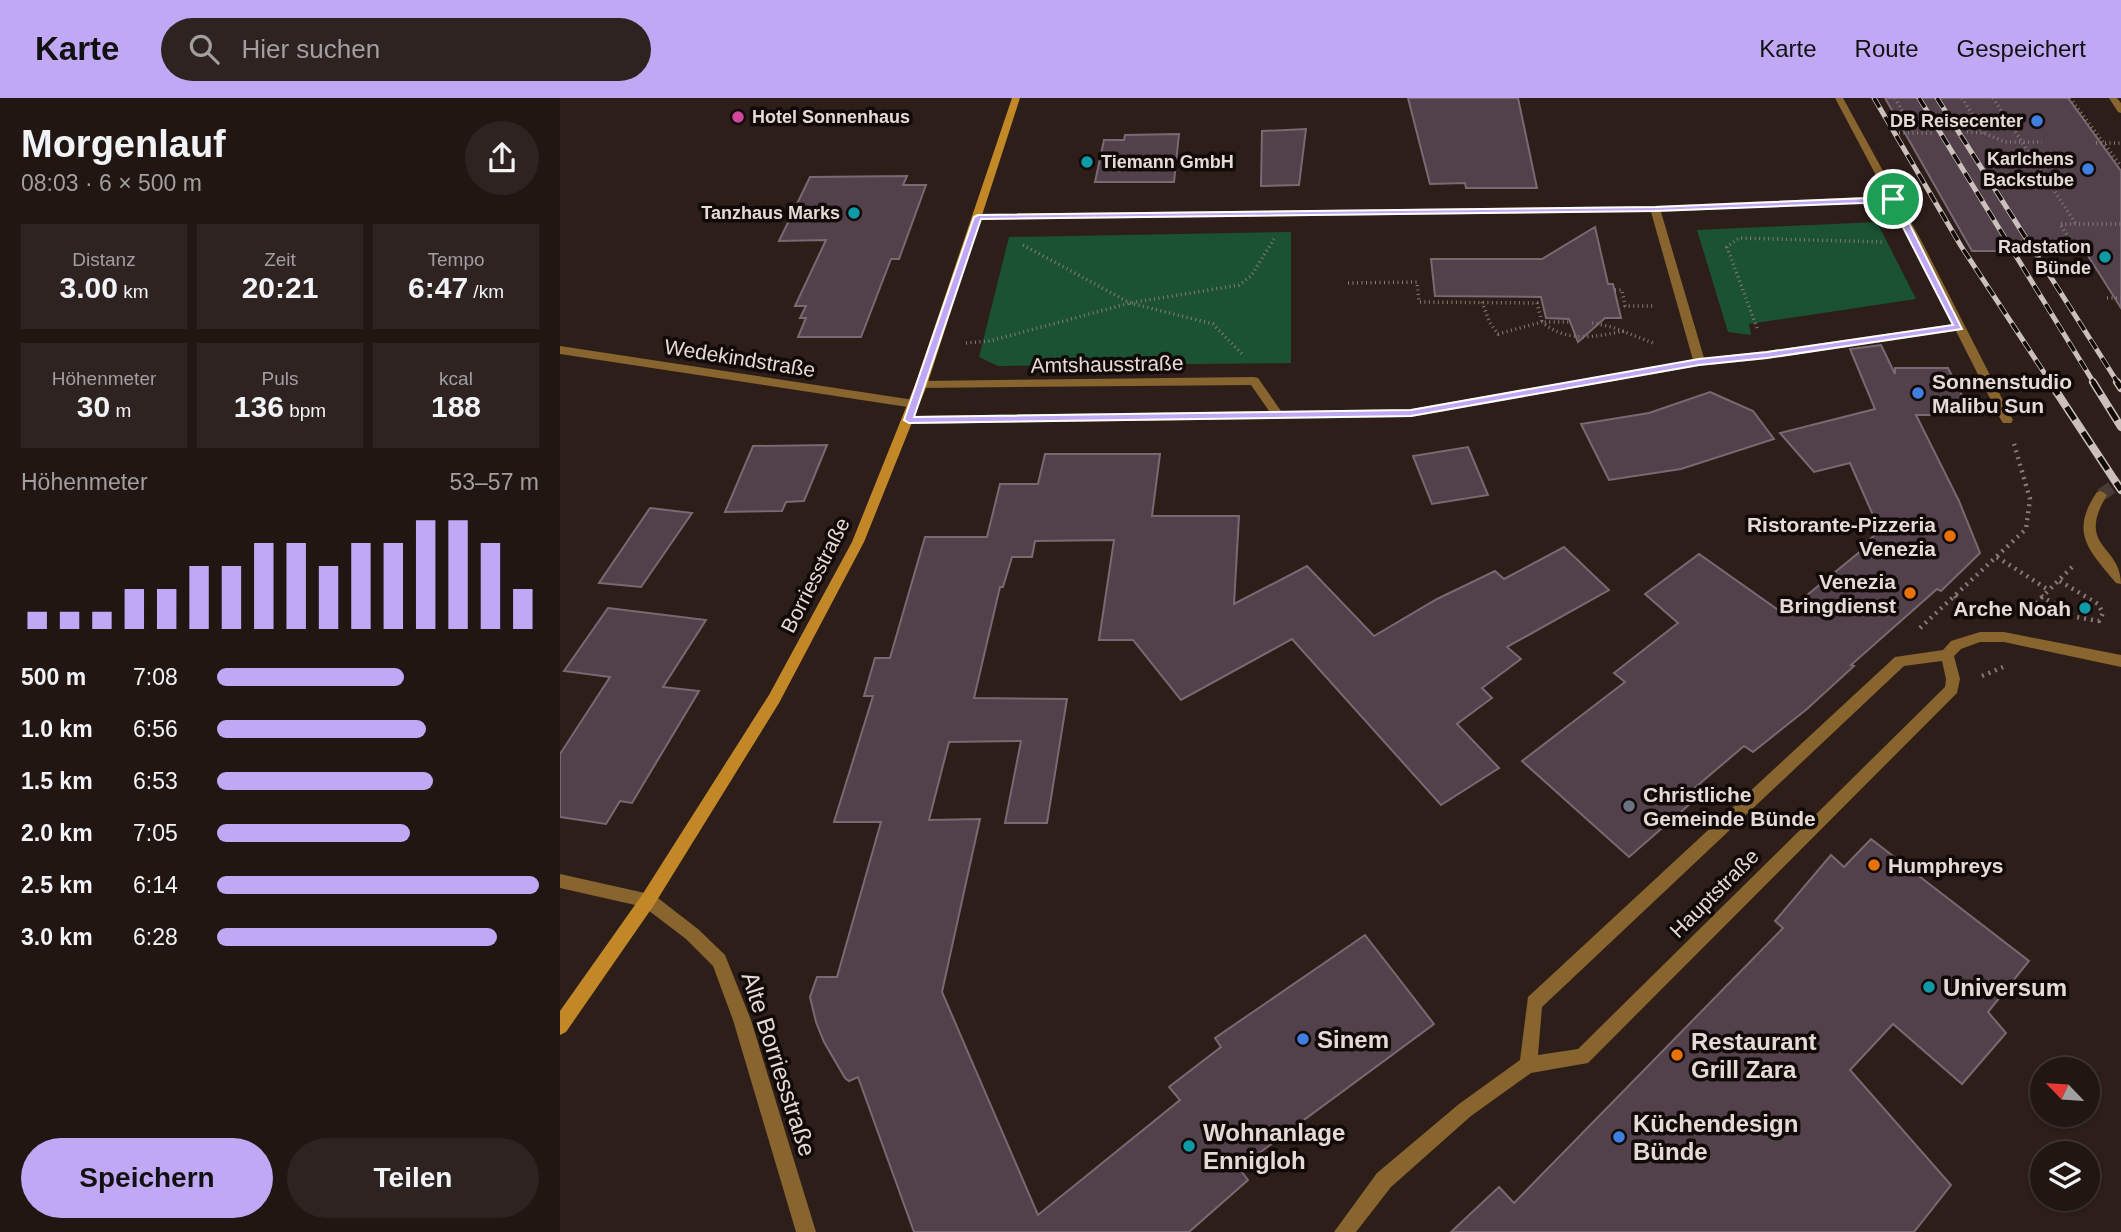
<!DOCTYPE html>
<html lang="de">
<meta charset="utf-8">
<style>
:root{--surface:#221613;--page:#2e2321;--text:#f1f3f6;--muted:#a29fa0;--line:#3f3533;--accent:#c0a8f4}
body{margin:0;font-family:Arial,sans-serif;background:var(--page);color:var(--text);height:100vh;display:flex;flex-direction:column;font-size:26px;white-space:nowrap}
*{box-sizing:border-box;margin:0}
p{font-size:23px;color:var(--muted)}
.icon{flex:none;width:38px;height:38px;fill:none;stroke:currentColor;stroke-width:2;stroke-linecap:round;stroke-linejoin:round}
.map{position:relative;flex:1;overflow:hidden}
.panel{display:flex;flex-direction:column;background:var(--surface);width:560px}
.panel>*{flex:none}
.needle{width:46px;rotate:295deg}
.buttons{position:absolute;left:1470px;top:959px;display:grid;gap:14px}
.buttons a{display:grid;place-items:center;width:70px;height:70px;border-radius:50%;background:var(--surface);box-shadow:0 2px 5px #0004,0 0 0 2px var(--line);font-size:35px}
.pin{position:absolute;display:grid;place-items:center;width:60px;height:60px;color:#fff;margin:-30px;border:4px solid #fff;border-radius:50%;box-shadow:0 2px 7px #0007}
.round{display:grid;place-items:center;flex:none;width:74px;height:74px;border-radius:37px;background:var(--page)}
.headline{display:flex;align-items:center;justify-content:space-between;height:119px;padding:0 21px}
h1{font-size:38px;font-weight:600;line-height:52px}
.stats{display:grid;grid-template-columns:repeat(3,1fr);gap:10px;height:119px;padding:7px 21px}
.stats div{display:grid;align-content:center;border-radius:0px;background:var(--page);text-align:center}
.stats b{font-size:30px;font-weight:600}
.stats small{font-size:19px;font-weight:400}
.stats p{font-size:19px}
.chart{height:196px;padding:14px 21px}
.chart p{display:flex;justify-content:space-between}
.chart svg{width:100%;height:126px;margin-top:7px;stroke:var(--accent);stroke-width:6}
.primary-button{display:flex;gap:14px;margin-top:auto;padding:14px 21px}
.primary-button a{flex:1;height:80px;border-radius:42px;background:var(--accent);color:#111;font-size:28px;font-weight:600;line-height:80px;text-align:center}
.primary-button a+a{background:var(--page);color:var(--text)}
ul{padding:0 21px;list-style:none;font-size:23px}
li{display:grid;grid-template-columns:112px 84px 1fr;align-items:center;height:52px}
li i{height:18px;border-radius:9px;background:var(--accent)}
header{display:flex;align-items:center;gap:42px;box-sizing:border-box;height:98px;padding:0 35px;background:var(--accent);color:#111}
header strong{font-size:33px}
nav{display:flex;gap:38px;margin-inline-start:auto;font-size:24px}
.search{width:490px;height:63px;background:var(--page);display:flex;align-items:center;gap:18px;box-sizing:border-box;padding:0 24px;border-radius:38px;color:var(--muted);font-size:26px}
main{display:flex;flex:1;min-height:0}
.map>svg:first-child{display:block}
.green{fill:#1a5233}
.building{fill:#52414b;stroke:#7a6872;stroke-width:2}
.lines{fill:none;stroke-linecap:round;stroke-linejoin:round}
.street-tunnel{stroke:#493a35;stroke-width:13;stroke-dasharray:13 6;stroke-linecap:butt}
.path-far1{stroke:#887a76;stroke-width:3.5;stroke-dasharray:1 3.5;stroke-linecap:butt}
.path{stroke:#887a76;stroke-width:4.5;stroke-dasharray:2 5;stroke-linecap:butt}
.street{fill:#88642e;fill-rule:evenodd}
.secondary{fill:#c28827;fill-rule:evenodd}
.rail-far1-casing{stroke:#cbc0bb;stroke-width:5}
.rail-casing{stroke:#cbc0bb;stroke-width:8}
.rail-far1{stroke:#110a08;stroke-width:3.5;stroke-dasharray:11;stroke-linecap:butt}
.rail{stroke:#110a08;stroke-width:5;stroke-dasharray:15;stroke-linecap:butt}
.route{fill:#c0a8f4;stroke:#fff;stroke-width:2;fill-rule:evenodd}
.hotel-dot{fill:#d1479c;stroke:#110a08;stroke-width:2.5}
.shop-dot{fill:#3f7fe0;stroke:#110a08;stroke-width:2.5}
.culture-dot{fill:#0f9aa8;stroke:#110a08;stroke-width:2.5}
.food-dot{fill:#e8710a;stroke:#110a08;stroke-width:2.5}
.worship-dot{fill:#6b7280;stroke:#110a08;stroke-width:2.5}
.labels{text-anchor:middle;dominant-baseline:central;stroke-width:7;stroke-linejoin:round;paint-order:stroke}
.far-poi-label{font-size:18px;font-weight:bold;fill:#e5dad6;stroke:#110a08;text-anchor:end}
.street-label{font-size:21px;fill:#e5dad6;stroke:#110a08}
.poi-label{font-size:21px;font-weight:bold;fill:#e5dad6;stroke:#110a08;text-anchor:start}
.near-poi-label{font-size:24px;font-weight:bold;fill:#e5dad6;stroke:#110a08;text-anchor:start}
.near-street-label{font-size:24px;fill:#e5dad6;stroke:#110a08}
</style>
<header>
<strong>Karte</strong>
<div class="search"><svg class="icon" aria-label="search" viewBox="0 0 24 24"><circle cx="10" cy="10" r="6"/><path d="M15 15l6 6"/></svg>Hier suchen</div>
<nav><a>Karte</a><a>Route</a><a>Gespeichert</a></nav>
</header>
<main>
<section class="panel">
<div class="headline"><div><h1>Morgenlauf</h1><p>08:03 · 6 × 500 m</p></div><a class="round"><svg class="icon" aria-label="share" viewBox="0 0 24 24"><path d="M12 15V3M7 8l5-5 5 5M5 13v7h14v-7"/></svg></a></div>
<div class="stats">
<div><p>Distanz</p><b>3.00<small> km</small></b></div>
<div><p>Zeit</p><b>20:21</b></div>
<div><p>Tempo</p><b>6:47<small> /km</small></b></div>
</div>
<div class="stats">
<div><p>Höhenmeter</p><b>30<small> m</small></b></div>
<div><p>Puls</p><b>136<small> bpm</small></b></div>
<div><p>kcal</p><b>188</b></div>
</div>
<div class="chart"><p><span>Höhenmeter</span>53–57 m</p>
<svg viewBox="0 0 160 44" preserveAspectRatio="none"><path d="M5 44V38M15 44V38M25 44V38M35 44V30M45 44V30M55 44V22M65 44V22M75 44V14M85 44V14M95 44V22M105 44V14M115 44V14M125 44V6M135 44V6M145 44V14M155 44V30"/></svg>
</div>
<ul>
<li><b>500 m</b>7:08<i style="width:58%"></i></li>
<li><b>1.0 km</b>6:56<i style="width:65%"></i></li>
<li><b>1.5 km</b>6:53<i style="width:67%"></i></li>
<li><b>2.0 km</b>7:05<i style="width:60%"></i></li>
<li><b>2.5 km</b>6:14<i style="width:100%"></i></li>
<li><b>3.0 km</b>6:28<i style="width:87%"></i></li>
</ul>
<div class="primary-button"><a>Speichern</a><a>Teilen</a></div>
</section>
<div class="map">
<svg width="1561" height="1134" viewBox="0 0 1561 1134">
<rect width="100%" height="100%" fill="#2e1e19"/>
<g class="green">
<path d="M 1317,124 L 1356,201 L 1189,226 L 1191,237 L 1168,234 L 1137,132 Z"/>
<path d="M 731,134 L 731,265 L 438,268 L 419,259 L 449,139 Z"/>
</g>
<g class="building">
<path d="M 848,0 L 958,0 L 977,90 L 906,90 L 905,85 L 870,86 Z"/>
<path d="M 1325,0 L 1508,0 L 1561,73 L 1561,210 L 1525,153 L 1412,153 Z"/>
<path d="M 746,31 L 739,87 L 701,88 L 702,33 Z"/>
<path d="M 619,36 L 614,84 L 535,84 L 544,42 L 564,42 L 565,37 Z"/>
<path d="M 347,78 L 343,87 L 366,87 L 339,161 L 331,161 L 301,239 L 238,239 L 246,220 L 240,220 L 246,208 L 235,208 L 266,142 L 219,143 L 250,79 Z"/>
<path d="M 1035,129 L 1048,186 L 1053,186 L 1061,220 L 1045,220 L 1018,244 L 1009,221 L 986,220 L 981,199 L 875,198 L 871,161 L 982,161 Z"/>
<path d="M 1321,247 L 1335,276 L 1335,270 L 1388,270 L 1412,317 L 1356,317 L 1399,403 L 1420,455 L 1381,493 L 1377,491 L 1291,567 L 1294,568 L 1247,611 L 1193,654 L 1184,648 L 1124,699 L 1131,705 L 1069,759 L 962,663 L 1065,584 L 1054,575 L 1118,525 L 1085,496 L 1139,456 L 1224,516 L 1308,447 L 1305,445 L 1320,433 L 1290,365 L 1254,374 L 1220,335 L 1315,311 L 1290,251 Z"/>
<path d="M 1150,294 L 1193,313 L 1214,341 L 1121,371 L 1049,382 L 1021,326 L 1089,315 Z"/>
<path d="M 267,347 L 244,403 L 226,404 L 222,413 L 165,414 L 193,348 Z"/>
<path d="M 908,349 L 928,397 L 872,406 L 853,358 Z"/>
<path d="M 485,356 L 600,356 L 592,418 L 679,418 L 674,506 L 747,468 L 814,538 L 877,501 L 935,473 L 944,481 L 1004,449 L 1049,492 L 947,549 L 961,561 L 922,590 L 932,600 L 897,626 L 939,670 L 881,707 L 732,541 L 621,602 L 573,542 L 539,542 L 554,442 L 475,443 L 472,459 L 452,459 L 443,489 L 440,489 L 414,600 L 507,601 L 487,725 L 445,725 L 461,643 L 389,644 L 369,722 L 420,721 L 382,894 L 478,1117 L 620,1002 L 609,989 L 661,949 L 655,940 L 805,837 L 874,926 L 679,1070 L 688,1082 L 629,1134 L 354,1134 L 298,979 L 289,983 L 285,980 L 264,944 L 256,924 L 250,899 L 257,879 L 277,879 L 321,724 L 274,724 L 313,598 L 304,598 L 315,560 L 330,560 L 365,439 L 427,439 L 440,386 L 478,386 Z"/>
<path d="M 90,410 L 132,415 L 81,489 L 39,485 Z"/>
<path d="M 48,510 L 146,522 L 103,589 L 139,593 L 72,705 L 60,703 L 46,726 L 0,719 L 0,656 L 50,579 L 4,573 Z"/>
<path d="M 1311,741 L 1469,863 L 1428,914 L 1446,935 L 1402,986 L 1333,926 L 1290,972 L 1391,1087 L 1354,1134 L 891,1134 L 939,1089 L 954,1105 L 1223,830 L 1215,823 L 1271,757 L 1284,769 Z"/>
</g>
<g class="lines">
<path class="street-tunnel" d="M 1541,397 L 1561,383"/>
<g class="path-far1">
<path d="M 1335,0 L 1354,35"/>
<path d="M 1402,0 L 1424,35"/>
<path d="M 1433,0 L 1516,126"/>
<path d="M 1510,0 L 1561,68"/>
<path d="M 1407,34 L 1424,35 L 1445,44 L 1482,44"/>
<path d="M 1339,35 L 1374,35"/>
<path d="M 1536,45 L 1561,45"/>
<path d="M 1501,126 L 1561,126"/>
<path d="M 1476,146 L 1513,147 L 1500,126"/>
<path d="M 463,147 L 570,205 L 653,226 L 683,257"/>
<path d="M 788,185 L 857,184 L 859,204 L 977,205 L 982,224 L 1010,224"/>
<path d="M 1055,192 L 1062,192 L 1065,208 L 1093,208"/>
<path d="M 1547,200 L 1561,200"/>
<path d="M 922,204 L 930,225 L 938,236 L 982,224 C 1007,245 1034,239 1064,233"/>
<path d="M 1032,225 L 1052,229 L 1093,245"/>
<path d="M 1197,230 L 1167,149 L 1179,140 L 1325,144"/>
<path d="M 406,245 L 430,243 L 570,205 L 679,187 L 691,178 L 714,141"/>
</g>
<g class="path">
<path d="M 1437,459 L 1487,491"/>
<path d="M 1395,498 L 1405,515"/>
<path d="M 1481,498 L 1516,519 L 1539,523 L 1543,515 L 1538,506 L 1498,482"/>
<path d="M 1466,515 L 1514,467"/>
<path d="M 1360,530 L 1466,431 L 1470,401 L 1454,346"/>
<path d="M 1422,578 L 1443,569"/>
</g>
<g class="street">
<path d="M 1275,0 L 1283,0 L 1362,144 L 1453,322 L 1451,325 L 1443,325 L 1441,322 L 1396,233 L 1207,261 L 1139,268 L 851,319 L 349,326 L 343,322 L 349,318 L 709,313 L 691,287 L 357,290 L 355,287 L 361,283 L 694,279 L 698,280 L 721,313 L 851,311 L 1133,262 L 1091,114 L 418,122 L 413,119 L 418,116 L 1095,108 L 1327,98 ZM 1330,104 L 1393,226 L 1207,253 L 1144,260 L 1101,114 Z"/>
<path d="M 1549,0 L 1557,0 L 1561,5 L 1561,15 L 1558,14 Z"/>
<path d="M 0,248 L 354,302 L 360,306 L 354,310 L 0,256 Z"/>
<path d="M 1541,393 L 1547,397 C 1515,450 1561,446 1561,486 L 1556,485 C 1529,452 1509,435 1537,394 Z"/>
<path d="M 1420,534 L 1444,534 L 1561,557 L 1561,569 L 1444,544 L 1420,544 L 1401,551 L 1394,558 L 1400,581 L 1397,595 L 1028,965 L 971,975 L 911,1018 L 831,1089 L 796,1134 L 774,1134 L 817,1075 L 899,1006 L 960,962 L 968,899 L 1335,559 L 1383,552 L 1391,543 ZM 1382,563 L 1386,581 L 1385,589 L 1018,951 L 978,957 L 982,909 L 1344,568 Z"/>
<path d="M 0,776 L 94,797 L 138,831 L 165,857 L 191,922 L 256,1134 L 236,1134 L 173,922 L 153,868 L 126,841 L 84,809 L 0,790 Z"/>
</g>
<path class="secondary" d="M 452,0 L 460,0 L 367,287 L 304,444 L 219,605 L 94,807 L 6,934 L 0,937 L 0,913 L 82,797 L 209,597 L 292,444 L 355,287 Z"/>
<defs>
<g id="rail-far1">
<path d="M 1314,0 L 1401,148 L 1491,285"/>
<path d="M 1359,0 L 1534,285"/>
<path d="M 1377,0 L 1558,285"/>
</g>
<g id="rail">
<path d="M 1490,284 L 1561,392"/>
<path d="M 1533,284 L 1561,329"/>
<path d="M 1557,284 L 1561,290"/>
</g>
</defs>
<use href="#rail-far1" class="rail-far1-casing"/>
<use href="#rail" class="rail-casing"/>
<use href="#rail-far1" class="rail-far1"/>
<use href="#rail" class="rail"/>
</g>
<path class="route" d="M 1333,99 L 1337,101 L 1402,231 L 1207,260 L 1139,267 L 851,318 L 349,325 L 344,322 L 414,119 L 418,117 L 1095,109 ZM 1330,104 L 1393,227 L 1207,254 L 1139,261 L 851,312 L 354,319 L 421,121 L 1095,113 Z"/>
<circle class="hotel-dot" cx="178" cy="19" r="7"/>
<g class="shop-dot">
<circle cx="1477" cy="23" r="7"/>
<circle cx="1528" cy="71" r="7"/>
<circle cx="1358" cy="295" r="7"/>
<circle cx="743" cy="941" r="7"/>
<circle cx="1059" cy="1039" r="7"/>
</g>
<g class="culture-dot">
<circle cx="527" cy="64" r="7"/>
<circle cx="294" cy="115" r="7"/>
<circle cx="1545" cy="159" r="7"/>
<circle cx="1525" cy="510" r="7"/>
<circle cx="1369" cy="889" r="7"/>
<circle cx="629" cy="1048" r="7"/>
</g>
<g class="food-dot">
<circle cx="1390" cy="438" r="7"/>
<circle cx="1350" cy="495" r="7"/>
<circle cx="1314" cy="767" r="7"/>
<circle cx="1117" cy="957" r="7"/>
</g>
<circle class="worship-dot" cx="1069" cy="708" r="7"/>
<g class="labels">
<g class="far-poi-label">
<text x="192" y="19" text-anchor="start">Hotel Sonnenhaus</text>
<text x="1463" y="23">DB Reisecenter</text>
<text x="1514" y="61">Karlchens<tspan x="1514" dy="21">Backstube</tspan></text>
<text x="541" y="64" text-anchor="start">Tiemann GmbH</text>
<text x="280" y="115">Tanzhaus Marks</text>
<text x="1531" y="149">Radstation<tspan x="1531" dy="21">Bünde</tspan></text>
</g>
<g class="street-label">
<text transform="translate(180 260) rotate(9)">Wedekindstraße</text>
<text transform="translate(547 266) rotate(-1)">Amtshausstraße</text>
<text transform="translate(255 477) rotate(-63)">Borriesstraße</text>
<text transform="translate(1154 795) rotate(-45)">Hauptstraße</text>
</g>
<g class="poi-label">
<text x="1372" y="283">Sonnenstudio<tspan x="1372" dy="24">Malibu Sun</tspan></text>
<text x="1376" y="426" text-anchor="end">Ristorante-Pizzeria<tspan x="1376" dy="24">Venezia</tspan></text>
<text x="1336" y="483" text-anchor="end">Venezia<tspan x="1336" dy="24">Bringdienst</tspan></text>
<text x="1511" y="510" text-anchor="end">Arche Noah</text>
<text x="1083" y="696">Christliche<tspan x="1083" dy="24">Gemeinde Bünde</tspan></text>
<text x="1328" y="767">Humphreys</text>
</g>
<g class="near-poi-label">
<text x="1383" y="889">Universum</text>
<text x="757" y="941">Sinem</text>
<text x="1131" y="943">Restaurant<tspan x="1131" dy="28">Grill Zara</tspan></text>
<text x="1073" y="1025">Küchendesign<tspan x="1073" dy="28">Bünde</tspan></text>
<text x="643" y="1034">Wohnanlage<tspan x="643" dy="28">Ennigloh</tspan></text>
</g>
<g class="near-street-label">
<text transform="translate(219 966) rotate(72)">Alte Borriesstraße</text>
</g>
</g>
</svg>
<div class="buttons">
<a><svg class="needle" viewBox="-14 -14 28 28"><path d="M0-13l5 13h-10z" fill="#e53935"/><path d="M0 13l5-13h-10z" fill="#a29fa0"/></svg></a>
<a><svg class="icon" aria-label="layers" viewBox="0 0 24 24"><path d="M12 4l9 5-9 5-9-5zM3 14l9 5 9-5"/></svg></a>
</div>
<div class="pin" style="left:1333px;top:101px;background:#1e9e55"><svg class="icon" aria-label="arrive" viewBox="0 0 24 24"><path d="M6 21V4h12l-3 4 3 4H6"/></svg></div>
</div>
</main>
